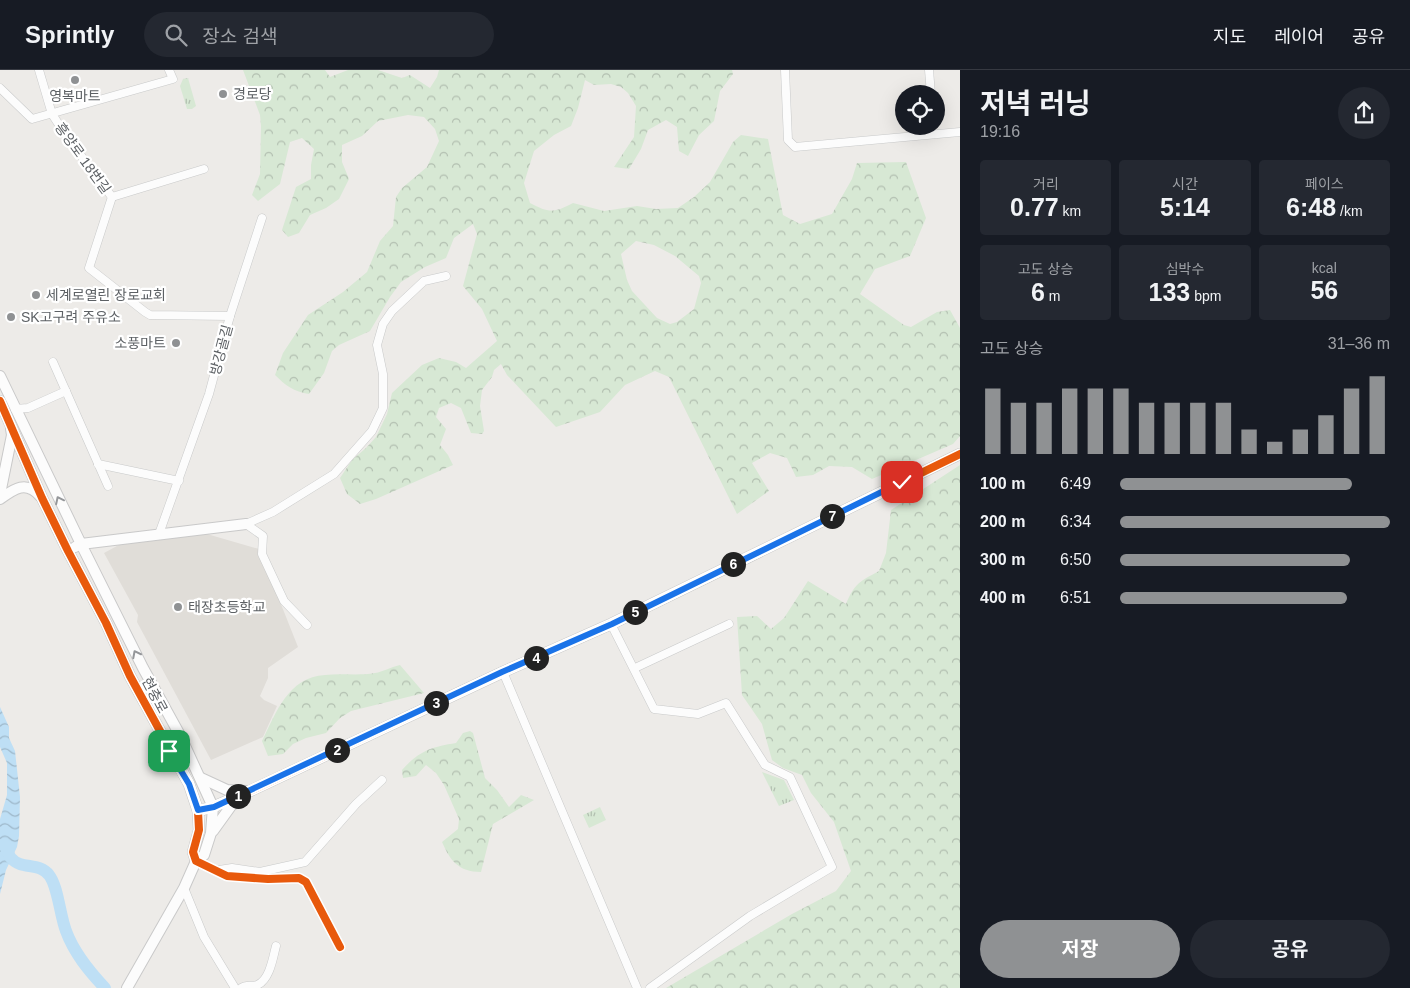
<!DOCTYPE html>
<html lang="ko">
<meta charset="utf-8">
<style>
:root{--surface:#171b24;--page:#242831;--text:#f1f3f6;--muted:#9ea1a6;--line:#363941;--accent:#8f9193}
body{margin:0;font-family:Helvetica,"Noto Sans KR",sans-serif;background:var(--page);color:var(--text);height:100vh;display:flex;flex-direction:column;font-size:19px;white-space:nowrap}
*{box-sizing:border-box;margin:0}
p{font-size:16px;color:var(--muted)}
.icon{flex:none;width:28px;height:28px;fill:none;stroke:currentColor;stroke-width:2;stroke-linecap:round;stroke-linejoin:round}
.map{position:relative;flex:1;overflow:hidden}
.details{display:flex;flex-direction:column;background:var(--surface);width:450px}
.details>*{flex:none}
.controls{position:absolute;left:895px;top:15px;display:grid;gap:10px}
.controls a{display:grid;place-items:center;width:50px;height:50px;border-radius:50%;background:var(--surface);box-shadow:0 5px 20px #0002;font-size:25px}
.pin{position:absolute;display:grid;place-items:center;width:42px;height:42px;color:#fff;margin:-21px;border-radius:10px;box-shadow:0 2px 8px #0006}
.km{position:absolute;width:25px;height:25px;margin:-12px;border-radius:50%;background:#222;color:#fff;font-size:14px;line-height:25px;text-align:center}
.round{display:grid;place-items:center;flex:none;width:52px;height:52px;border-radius:26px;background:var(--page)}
.summary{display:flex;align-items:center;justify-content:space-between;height:85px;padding:0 20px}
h1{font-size:28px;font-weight:700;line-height:38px}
.stats{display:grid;grid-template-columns:repeat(3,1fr);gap:8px;height:85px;padding:5px 20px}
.stats div{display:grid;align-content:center;border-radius:5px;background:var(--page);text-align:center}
.stats b{font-size:25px;font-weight:700}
.stats small{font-size:14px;font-weight:400}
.stats p{font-size:14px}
.chart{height:140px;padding:10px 20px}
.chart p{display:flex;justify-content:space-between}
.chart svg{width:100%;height:90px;margin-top:5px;stroke:var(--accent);stroke-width:6}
.primary-button{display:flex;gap:10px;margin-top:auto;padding:10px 20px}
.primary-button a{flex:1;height:58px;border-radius:30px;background:var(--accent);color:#fff;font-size:20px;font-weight:700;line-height:58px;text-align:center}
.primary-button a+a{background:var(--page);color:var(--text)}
ul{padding:0 20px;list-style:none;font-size:16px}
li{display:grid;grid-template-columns:80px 60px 1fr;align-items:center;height:38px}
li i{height:12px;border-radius:6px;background:var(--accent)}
header{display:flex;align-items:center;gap:30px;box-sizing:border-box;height:70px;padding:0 25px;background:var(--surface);border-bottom:1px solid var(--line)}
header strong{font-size:24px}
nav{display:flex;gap:28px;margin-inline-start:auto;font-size:18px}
.search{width:350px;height:45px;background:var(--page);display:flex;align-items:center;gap:12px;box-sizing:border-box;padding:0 18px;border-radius:28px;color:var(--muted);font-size:19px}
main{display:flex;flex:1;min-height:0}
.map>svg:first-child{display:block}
.education{fill:#e0ddd8}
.grass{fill:url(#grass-tufts)}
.forest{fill:url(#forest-crowns);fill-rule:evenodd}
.water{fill:url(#water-waves)}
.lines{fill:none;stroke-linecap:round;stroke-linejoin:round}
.river{stroke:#bedff5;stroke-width:12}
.street-casing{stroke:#c9caca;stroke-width:9}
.secondary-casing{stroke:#c9c9c9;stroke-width:12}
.street{stroke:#fcfcfc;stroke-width:8}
.secondary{stroke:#fcfcfc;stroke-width:10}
.cycleway-casing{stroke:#fff;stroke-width:11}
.cycleway{stroke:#e8590c;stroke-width:8}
.oneway{stroke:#95979a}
.route-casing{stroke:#fff;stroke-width:10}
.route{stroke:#1a73e8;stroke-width:6}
.poi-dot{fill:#8f9193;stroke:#fff;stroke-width:2}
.labels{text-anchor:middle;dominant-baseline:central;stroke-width:4.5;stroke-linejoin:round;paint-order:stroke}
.poi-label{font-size:14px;fill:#5d6165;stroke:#fff;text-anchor:start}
.street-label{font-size:14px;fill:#5d6165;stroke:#fff}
</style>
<header>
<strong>Sprintly</strong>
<div class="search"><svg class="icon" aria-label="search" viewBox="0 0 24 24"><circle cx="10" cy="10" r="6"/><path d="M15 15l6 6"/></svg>장소 검색</div>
<nav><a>지도</a><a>레이어</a><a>공유</a></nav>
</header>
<main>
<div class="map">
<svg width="960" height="918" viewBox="0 0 960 918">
<defs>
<pattern id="grass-tufts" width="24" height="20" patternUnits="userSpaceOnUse" patternTransform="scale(1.25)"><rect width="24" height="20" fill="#d7e8d4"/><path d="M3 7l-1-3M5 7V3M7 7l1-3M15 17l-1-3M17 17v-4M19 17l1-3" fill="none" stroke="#b2bfb0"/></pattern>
<pattern id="forest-crowns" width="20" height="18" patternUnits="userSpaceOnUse" patternTransform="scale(1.25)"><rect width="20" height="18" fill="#d7e8d4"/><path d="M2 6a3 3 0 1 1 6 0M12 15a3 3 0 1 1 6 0" fill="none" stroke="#b2bfb0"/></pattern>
<pattern id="water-waves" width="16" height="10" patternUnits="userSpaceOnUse" patternTransform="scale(1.25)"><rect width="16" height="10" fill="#bedff5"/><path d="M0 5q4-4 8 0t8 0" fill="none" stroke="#9eb8ca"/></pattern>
</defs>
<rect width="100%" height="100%" fill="#edebe8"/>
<path class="education" d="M 200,462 L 259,479 L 298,577 L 268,598 L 268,608 L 260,626 L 264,630 L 277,636 L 263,667 L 211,690 L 137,552 L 138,545 L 104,483 L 128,470 Z"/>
<g class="grass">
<path d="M 188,8 L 196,36 L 192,39 L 187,39 L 180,16 L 183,9 Z"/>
<path d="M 762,702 L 784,710 L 794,730 L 779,736 Z"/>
<path d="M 600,737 L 606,750 L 589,758 L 583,745 Z"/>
</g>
<g class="forest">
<path d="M 243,0 L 325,0 L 330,7 L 348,0 L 378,0 L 402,8 L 410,5 L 430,18 L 437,7 L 439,0 L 732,0 L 733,4 L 720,21 L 714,51 L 699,65 L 688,86 L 679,81 L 677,57 L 666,50 L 648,60 L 641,79 L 629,99 L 614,97 L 634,67 L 636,36 L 628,23 L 621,17 L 611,14 L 594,15 L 585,10 L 578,38 L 571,56 L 554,65 L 534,81 L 524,113 L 530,133 C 549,143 554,143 573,133 L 604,141 L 637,136 L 656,139 L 678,138 L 694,127 L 710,112 L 733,72 L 741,65 L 768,69 L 783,145 L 800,154 L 832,144 L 852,109 L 857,93 L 906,92 L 926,148 L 910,186 L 875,199 L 860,224 L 904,255 L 911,257 L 937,242 L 950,240 L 960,258 L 960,366 L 953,374 L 872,409 L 852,397 L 829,396 L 813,405 L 796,407 L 787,388 L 770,383 L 752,393 L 769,421 L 737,444 L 669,307 L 655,301 L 625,315 L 600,342 L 556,357 L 507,305 L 501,294 L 494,300 L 492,307 L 482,320 L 480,336 L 484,361 L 482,364 L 471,363 L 461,338 L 451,333 L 439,338 L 436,347 L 446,359 L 440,375 L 448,385 L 453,395 L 376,429 L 360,434 L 347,424 L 340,408 L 352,390 L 366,378 L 376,367 L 387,344 L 392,323 L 422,295 L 439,288 L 456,292 L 466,298 L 497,271 L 482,239 L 463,216 L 477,164 L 473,154 L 454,168 L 446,188 L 425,197 L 401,212 L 390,227 L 370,261 L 339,275 L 332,281 L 324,303 L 309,324 C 294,322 285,315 275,305 L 283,283 L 308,245 L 343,222 L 367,202 L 380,171 L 393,156 L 396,127 L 402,118 L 427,97 L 439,71 L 435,59 L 424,47 L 408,45 L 378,51 L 362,66 L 342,75 L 342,92 L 349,109 L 339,129 L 326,138 L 310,145 L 299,163 L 288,167 L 282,160 L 296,117 L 311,109 L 311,95 L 314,79 L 302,68 L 290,72 L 280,114 L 258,131 L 252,125 L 260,104 L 261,56 L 260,45 ZM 636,171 L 654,175 L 675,186 L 699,206 L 701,213 L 694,239 L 677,252 L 670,254 L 657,248 L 632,221 L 627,210 L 621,184 Z"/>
<path d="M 960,395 L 960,918 L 666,918 L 792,844 L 836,821 L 851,801 L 834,752 L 811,723 L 802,705 L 783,698 L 772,690 L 762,654 L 742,625 L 737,547 L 757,546 L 771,559 L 784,548 L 808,511 L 846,534 C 855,513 859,512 879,501 L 886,483 L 891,440 Z"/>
<path d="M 400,595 L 424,623 L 351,641 L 340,648 L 326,663 L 306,668 L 293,674 L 283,684 L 268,686 L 262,671 C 276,643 288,607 325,605 C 341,603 358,606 375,603 C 383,602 390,597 400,595 Z"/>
<path d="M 470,661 L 473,663 L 485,708 L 497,720 L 509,737 L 521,725 L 534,730 L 493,754 L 481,802 C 458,802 450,790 442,772 L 458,759 L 459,749 L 444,715 L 436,703 L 426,695 L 416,706 L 403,708 L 402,700 C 419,681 431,677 456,673 L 463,663 Z"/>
</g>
<path class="water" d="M 0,637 L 9,657 L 9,668 L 15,681 L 20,727 L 19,766 L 17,777 L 6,800 L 0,824 L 0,749 L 7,725 L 7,693 L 0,677 Z"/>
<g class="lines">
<path class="river" d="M 4,774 C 6,778 8,784 11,788 C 21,800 39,792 49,805 C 58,816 60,846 66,861 C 74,883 89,901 105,918"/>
<defs>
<g id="street">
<path d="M 39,0 L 52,44 L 67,67 L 112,127"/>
<path d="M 785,0 L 788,70 L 795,77 L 960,62"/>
<path d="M 929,0 L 931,24"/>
<path d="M 0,18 L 32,49 L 173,9 L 169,0"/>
<path d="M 112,127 L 89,198 L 145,242 L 150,245 L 230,246"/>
<path d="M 112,127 L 204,99"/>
<path d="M 53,292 L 108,416"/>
<path d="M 15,339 L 28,338 L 66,321"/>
<path d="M 98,394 L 179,411"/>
<path d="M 246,454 L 273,442 L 334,404 L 372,361 L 383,338 L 383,304 L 377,275 L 383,254 L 392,241 L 424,211 L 446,206"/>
<path d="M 246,454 L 263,466 L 262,484 L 284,531 L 307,555"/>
<path d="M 159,464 L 209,324 L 230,246 L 262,148"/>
<path d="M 611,554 L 654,639 L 698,644 L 726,633 L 765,695 L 790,707 L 832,797 L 750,846 L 650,918"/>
<path d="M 635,598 L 729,554"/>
<path d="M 503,602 L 637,918"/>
<path d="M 196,791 L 227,806 L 268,809 L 299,808 L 306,812 L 340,877"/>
<path d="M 219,800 L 232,798 L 260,802 L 305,792 L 356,734 L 382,710"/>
<path d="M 184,818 L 204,867 L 235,918"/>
<path d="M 241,918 C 247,914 251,917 257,915 C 270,910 273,887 276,876"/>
</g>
<g id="secondary">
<path d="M 0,306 L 81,474 L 143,598 L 181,667 L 213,737 L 211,763 L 204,785 L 196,791 L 184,818 L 127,918"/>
<path d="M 0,331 L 42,428 L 68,481 L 106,553 L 130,606 L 189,714 L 198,741 L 199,760 L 193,782 L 196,791"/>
<path d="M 0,424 L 12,365 L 11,359"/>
<path d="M 0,429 C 14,419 26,410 40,426"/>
<path d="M 75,477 L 81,474 L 246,454"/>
<path d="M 201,708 L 227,720 L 246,721"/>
<path d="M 198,741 L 213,737 L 250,721 L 503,602 L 611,554 L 960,384"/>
<path d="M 213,761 L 231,736 L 239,730"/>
</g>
</defs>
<use href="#street" class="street-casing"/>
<use href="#secondary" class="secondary-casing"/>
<use href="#street" class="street"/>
<use href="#secondary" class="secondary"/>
<defs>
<g id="cycleway">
<path d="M 0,331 L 42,428 L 68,481 L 106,553 L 130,606 L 189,714 L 198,741 L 199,760 L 193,782 L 196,791 L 227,806 L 268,809 L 299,808 L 306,812 L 340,877"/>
<path d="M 198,741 L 213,737 L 250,721 L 503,602 L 611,554 L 960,384"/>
</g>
</defs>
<use href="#cycleway" class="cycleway-casing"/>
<use href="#cycleway" class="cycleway"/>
</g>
<defs><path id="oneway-chevron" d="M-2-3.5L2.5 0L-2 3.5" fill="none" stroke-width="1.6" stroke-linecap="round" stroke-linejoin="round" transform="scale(1.25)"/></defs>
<g class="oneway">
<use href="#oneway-chevron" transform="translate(59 430) rotate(-116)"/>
<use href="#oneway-chevron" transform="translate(136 584) rotate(-117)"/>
</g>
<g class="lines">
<defs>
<path id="route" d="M 169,681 L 189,714 L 198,740 L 214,737 L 502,602 L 612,554 L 902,412"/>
</defs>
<use href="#route" class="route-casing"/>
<use href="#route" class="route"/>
</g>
<g class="poi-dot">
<circle cx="75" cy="10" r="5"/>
<circle cx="223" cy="24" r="5"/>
<circle cx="36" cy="225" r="5"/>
<circle cx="11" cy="247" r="5"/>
<circle cx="176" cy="273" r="5"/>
<circle cx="178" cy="537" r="5"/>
</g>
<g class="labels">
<g class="poi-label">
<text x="233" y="24">경로당</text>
<text x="75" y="26" text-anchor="middle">영복마트</text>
<text x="46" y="225">세계로열린 장로교회</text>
<text x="21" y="247">SK고구려 주유소</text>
<text x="166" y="273" text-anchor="end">소풍마트</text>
<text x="188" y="537">태장초등학교</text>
</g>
<g class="street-label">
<text transform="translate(83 88) rotate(54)">흥양로 18번길</text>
<text transform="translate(221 280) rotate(-75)">방강골길</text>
<text transform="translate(155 625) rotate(62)">현충로</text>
</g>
</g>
</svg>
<div class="controls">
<a><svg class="icon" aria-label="locate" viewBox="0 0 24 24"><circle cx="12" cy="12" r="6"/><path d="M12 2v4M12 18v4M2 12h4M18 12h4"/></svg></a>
</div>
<div class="pin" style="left:169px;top:681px;background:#1e9e55"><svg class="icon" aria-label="arrive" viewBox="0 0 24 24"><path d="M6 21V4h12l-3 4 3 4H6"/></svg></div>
<div class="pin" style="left:902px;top:412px;background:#d93025"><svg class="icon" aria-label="check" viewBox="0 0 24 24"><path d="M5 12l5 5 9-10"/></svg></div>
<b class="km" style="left:238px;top:726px">1</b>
<b class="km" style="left:337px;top:680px">2</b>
<b class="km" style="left:436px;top:633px">3</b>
<b class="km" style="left:536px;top:588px">4</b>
<b class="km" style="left:635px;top:542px">5</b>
<b class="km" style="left:733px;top:494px">6</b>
<b class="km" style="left:832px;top:446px">7</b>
</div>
<section class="details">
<div class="summary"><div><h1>저녁 러닝</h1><p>19:16</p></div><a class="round"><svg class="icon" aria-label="share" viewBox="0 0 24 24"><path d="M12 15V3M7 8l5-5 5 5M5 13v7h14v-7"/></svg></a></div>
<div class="stats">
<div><p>거리</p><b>0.77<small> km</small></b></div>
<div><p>시간</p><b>5:14</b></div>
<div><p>페이스</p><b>6:48<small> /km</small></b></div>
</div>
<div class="stats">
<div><p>고도 상승</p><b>6<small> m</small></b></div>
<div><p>심박수</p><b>133<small> bpm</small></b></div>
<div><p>kcal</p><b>56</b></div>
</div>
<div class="chart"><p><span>고도 상승</span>31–36 m</p>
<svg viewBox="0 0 160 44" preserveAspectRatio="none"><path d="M5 44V12M15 44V19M25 44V19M35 44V12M45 44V12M55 44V12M65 44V19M75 44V19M85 44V19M95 44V19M105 44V32M115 44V38M125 44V32M135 44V25M145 44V12M155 44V6"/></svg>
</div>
<ul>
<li><b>100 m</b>6:49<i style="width:86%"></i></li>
<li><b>200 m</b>6:34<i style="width:100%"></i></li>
<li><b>300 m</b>6:50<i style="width:85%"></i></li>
<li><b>400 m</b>6:51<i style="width:84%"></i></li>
</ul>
<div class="primary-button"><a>저장</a><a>공유</a></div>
</section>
</main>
